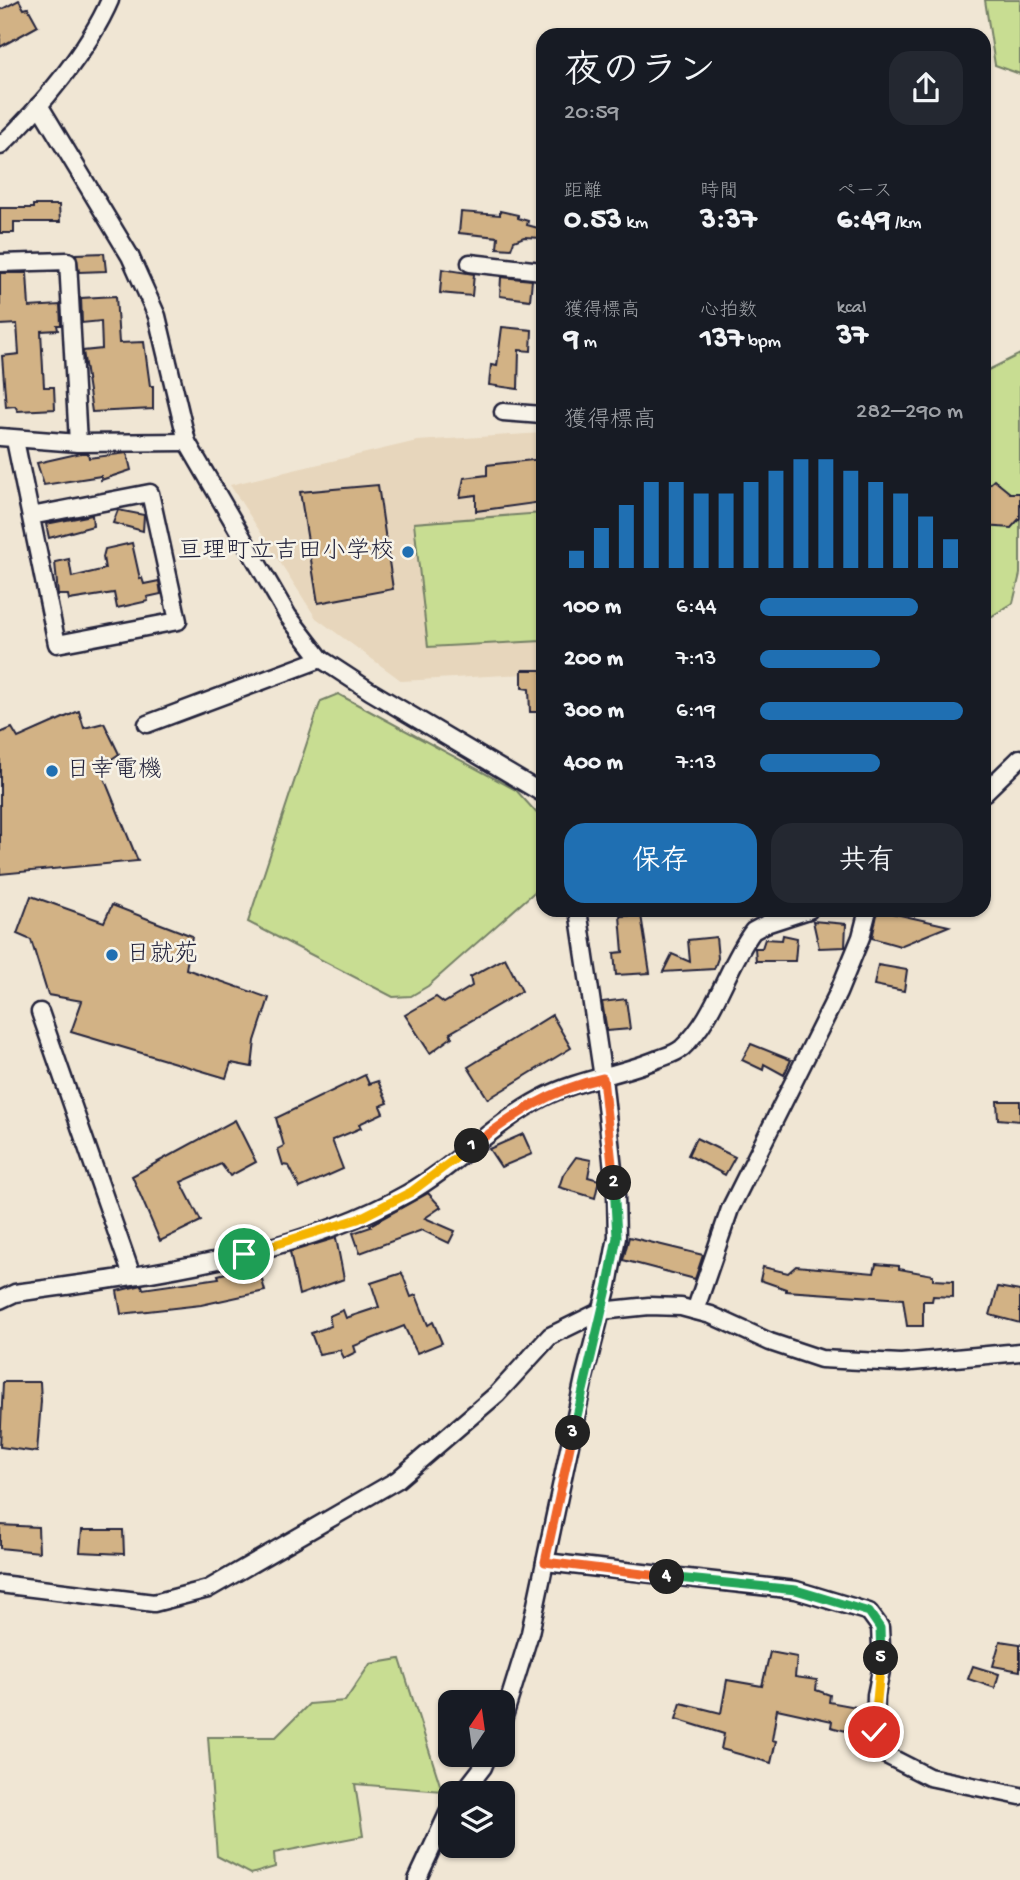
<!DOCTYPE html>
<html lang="ja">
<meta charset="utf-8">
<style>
:root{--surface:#171b24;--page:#242831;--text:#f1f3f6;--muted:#9ea1a6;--accent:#1f6fb2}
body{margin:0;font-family:"Gochi Hand","Klee One",sans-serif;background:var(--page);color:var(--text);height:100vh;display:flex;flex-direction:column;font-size:26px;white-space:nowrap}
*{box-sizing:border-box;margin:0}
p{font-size:23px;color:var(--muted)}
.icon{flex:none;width:38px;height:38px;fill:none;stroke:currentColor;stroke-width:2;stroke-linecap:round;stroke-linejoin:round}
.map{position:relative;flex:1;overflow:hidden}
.side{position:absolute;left:536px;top:28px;width:455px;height:889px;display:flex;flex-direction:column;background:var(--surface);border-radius:21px;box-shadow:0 2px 5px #0004}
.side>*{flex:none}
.needle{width:46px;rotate:13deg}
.buttons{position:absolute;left:438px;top:1690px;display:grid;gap:14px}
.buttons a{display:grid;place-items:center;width:77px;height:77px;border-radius:14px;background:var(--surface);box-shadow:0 2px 5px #0004;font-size:35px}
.pin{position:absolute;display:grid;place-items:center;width:60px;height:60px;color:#fff;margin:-30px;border:4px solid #fff;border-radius:50%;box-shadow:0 2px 7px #0007}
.km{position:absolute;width:35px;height:35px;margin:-18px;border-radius:50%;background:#222;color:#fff;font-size:19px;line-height:35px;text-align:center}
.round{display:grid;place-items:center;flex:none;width:74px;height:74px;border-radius:21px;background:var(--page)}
.headline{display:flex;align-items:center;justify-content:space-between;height:119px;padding:0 28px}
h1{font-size:38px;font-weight:700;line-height:52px}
.metrics{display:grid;grid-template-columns:repeat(3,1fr);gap:10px;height:119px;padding:7px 28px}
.metrics div{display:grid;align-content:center}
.metrics b{font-size:30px;font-weight:700}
.metrics small{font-size:19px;font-weight:400}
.metrics p{font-size:19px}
.chart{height:196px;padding:14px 28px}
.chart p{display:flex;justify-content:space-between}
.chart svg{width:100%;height:126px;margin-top:7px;stroke:var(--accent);stroke-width:6}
.button{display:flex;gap:14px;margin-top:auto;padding:14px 28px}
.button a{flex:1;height:80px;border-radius:21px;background:var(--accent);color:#fff;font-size:28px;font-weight:700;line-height:80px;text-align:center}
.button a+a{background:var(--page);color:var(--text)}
ul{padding:0 28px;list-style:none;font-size:23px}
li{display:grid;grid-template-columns:112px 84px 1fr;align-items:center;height:52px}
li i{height:18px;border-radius:9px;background:var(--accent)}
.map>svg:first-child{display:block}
.built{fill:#e7d6bc}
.green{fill:#c8dd92;stroke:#758066;stroke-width:2}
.building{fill:#d2b285;stroke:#22223b;stroke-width:2}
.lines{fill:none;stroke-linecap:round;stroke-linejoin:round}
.minor-casing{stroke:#22223b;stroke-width:21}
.minor{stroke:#f7f3e8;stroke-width:16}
.split-1-casing{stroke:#fff;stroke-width:14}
.split-2-casing{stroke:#fff;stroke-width:14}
.split-3-casing{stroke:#fff;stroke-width:14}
.split-4-casing{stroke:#fff;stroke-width:14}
.split-5-casing{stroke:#fff;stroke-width:14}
.split-6-casing{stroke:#fff;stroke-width:14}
.split-1{stroke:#f5b400;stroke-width:9}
.split-2{stroke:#f0652b;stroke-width:9}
.split-3{stroke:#22a559;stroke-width:9}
.split-4{stroke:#f0652b;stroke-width:9}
.split-5{stroke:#22a559;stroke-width:9}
.split-6{stroke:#f5b400;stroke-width:9}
.poi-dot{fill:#1f6fb2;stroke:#f7f3e8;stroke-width:2.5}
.labels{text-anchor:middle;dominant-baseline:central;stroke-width:5;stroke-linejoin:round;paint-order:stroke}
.poi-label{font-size:24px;fill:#22223b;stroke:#f7f3e8;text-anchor:start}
</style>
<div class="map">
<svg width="1020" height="1880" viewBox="0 0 1020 1880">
<rect width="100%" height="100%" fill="#f0e6d4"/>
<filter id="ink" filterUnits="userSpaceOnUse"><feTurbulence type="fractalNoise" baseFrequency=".0143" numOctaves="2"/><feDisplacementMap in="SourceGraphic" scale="14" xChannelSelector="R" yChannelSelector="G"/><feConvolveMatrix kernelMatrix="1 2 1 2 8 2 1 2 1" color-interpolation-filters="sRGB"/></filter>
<g filter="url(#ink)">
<path class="built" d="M 542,433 L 542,673 L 402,681 L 316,618 L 230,485 L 417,441 Z"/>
<g class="green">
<path d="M 985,0 L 1020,0 L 1020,74 L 995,65 Z"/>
<path d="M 1020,354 L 1020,574 L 1013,603 L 984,621 L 984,372 Z"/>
<path d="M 542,513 L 542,641 L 428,647 L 414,523 Z"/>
<path d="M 338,694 L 516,790 L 542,819 L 542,877 L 539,888 L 428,986 L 411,996 L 393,997 L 248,922 L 318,709 L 321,701 Z"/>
<path d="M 400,1659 L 442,1791 L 355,1784 L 363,1836 L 274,1853 L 275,1867 L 251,1874 L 217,1856 L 208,1737 L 276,1737 L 309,1704 L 345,1701 L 370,1664 Z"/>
</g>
<g class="building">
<path d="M 19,0 L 24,9 L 28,8 L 38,26 L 0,47 L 0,10 Z"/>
<path d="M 33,205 L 59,205 L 60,222 L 14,222 L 14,233 L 0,233 L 0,208 L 33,208 Z"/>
<path d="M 500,211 L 518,215 L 518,218 L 528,221 L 527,225 L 542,229 L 542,238 L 524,237 L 514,241 L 511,249 L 497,248 L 498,237 L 459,233 L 461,212 L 500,215 Z"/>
<path d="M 104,253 L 106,271 L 79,272 L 76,254 Z"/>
<path d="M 442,269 L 474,274 L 472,296 L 440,293 Z"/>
<path d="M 0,273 L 27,273 L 29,307 L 60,305 L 61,325 L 57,325 L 58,330 L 41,331 L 44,387 L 54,387 L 55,409 L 18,411 L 15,406 L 6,407 L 2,356 L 19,354 L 17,324 L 0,325 Z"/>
<path d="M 501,277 L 532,280 L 530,300 L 500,296 Z"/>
<path d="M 116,296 L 119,343 L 144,342 L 150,386 L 153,386 L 153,409 L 92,412 L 83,351 L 102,349 L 101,321 L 82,323 L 81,298 Z"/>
<path d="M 502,327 L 532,330 L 531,351 L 519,350 L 518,389 L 489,385 L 491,365 L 497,366 Z"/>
<path d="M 81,453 L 88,453 L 89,458 L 127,453 L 131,470 L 101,480 L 101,476 L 44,485 L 37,463 Z"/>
<path d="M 542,459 L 542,502 L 476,511 L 476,495 L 460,497 L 464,478 L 487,475 L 487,465 Z"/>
<path d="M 994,480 L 1010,493 L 1020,493 L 1020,518 L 1011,528 L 984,526 L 984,489 Z"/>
<path d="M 378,485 L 393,589 L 318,603 L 300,492 Z"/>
<path d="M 118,510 L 144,515 L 143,531 L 113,523 Z"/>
<path d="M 92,515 L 93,526 L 49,538 L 46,524 Z"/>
<path d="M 132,543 L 140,579 L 142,578 L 144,584 L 159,581 L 161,594 L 147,597 L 148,601 L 117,608 L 114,593 L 69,600 L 68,595 L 58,595 L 55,562 L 69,559 L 72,577 L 105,569 L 103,557 L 105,549 Z"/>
<path d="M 522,670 L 542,670 L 542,712 L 530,712 L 529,689 L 522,688 Z"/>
<path d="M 79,711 L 84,728 L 104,723 L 119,754 L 103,765 L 106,777 L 104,778 L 138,861 L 0,874 L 0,733 L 12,728 L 18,738 Z"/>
<path d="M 31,896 L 104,922 L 112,905 L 192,936 L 186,969 L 269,998 L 255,1041 L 252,1067 L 231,1063 L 226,1078 L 71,1032 L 82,1001 L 48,995 L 31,940 L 17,934 Z"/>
<path d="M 878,910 L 949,926 L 900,946 L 872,938 Z"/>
<path d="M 641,915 L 650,973 L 616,975 L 614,953 L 623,952 L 620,916 Z"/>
<path d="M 813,921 L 846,924 L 845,947 L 819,948 Z"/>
<path d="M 783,935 L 797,938 L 795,961 L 756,961 L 755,948 L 762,948 L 765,939 L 782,940 Z"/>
<path d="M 716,937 L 718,958 L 714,969 L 663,972 L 672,954 L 690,962 L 688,940 Z"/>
<path d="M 505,958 L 522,991 L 450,1033 L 452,1037 L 430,1053 L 405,1015 L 436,997 L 444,1003 L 472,986 L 470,977 Z"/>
<path d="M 878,965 L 907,970 L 904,991 L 874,985 Z"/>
<path d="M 626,999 L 630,1029 L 607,1031 L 602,1002 Z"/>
<path d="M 552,1015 L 571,1048 L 488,1099 L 468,1067 Z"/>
<path d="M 751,1044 L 791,1060 L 784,1075 L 764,1064 L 763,1070 L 742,1060 Z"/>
<path d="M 365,1075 L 369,1084 L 378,1081 L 388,1103 L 380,1106 L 383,1113 L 359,1124 L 361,1128 L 332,1140 L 343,1169 L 300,1188 L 289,1166 L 283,1165 L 278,1149 L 284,1146 L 276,1118 Z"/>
<path d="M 997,1101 L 1020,1101 L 1020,1121 L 998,1119 Z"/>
<path d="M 235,1120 L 256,1162 L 230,1176 L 221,1164 L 181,1182 L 201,1221 L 160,1241 L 132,1176 Z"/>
<path d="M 523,1134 L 532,1154 L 501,1167 L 489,1149 Z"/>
<path d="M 696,1138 L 735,1157 L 725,1175 L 688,1155 Z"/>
<path d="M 576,1157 L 591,1160 L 588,1177 L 599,1180 L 595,1198 L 559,1187 L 563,1175 Z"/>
<path d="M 428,1193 L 441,1207 L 425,1218 L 455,1231 L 449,1243 L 422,1230 L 360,1253 L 353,1233 L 371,1227 L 370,1225 Z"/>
<path d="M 629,1237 L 703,1255 L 695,1279 L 623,1260 Z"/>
<path d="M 336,1238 L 344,1279 L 299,1295 L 290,1252 Z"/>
<path d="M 876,1264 L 899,1266 L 899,1269 L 933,1275 L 933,1280 L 953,1281 L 953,1297 L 933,1296 L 932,1301 L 923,1301 L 923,1326 L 907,1326 L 903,1299 L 786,1291 L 786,1289 L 760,1280 L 763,1267 L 788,1273 L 796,1266 L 874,1273 Z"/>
<path d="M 258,1265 L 265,1291 L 201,1305 L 121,1314 L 117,1291 L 142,1285 L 143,1289 L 219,1278 L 218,1275 Z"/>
<path d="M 402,1273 L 411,1297 L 416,1295 L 428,1325 L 433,1322 L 442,1343 L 417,1353 L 404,1326 L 354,1346 L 356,1352 L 344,1358 L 340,1350 L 319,1354 L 311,1333 L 331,1326 L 329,1316 L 343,1310 L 346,1318 L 379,1307 L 371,1283 Z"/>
<path d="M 998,1287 L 1020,1291 L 1020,1323 L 990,1315 Z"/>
<path d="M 3,1382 L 40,1382 L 41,1401 L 37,1452 L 0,1447 Z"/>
<path d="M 0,1525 L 38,1527 L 39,1552 L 0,1548 Z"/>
<path d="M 82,1530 L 123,1530 L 124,1554 L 80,1552 Z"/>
<path d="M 1000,1641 L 1020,1644 L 1020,1671 L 993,1666 Z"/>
<path d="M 770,1652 L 797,1657 L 795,1677 L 817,1680 L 816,1690 L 830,1695 L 829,1702 L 862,1708 L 857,1734 L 831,1727 L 832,1721 L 777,1709 L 772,1740 L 776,1741 L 771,1763 L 721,1749 L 724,1734 L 676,1719 L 681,1703 L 721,1713 L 727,1680 L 762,1686 Z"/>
<path d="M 973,1666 L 999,1674 L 995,1688 L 968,1679 Z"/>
</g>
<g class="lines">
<defs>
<g id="minor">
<path d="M 39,105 L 130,256 L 157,316 L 187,442 L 288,616 L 321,659 L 370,691 L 542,793"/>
<path d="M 0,146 C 39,110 89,49 110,0"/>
<path d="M 0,263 L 68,261 L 78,443"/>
<path d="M 470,263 L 542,271"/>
<path d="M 503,412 L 542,415"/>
<path d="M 0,437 L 78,443 L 187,442"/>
<path d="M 15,440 L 57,644 L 178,621 L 150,493 L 31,516"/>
<path d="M 147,724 L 321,659"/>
<path d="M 984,793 L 1020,758"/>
<path d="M 40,1012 L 132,1276"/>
<path d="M 0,1300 L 15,1293 C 140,1276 298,1256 408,1193 C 456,1166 494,1123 542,1098 C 579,1079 620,1075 658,1059 C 666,1056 675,1054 682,1048 C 716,1017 726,967 753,931 L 766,924 L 809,910"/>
<path d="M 695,1311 L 730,1209 L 838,993 L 861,937 L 868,910"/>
<path d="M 545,1562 L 796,1590 L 869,1612 L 880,1627 L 882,1666 L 876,1695 L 875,1732 L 886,1755 L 929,1777 L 1020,1796"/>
<path d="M 0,1584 L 154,1603 L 208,1589 L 397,1480 L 497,1394 L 550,1336 L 601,1311 L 649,1306 L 681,1307 L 711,1315 L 770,1342 L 821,1359 L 901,1363 L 1020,1352"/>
<path d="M 502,1723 L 530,1633 L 584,1378 L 608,1285 L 617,1237 L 616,1196 L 603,1078 L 578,910"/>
<path d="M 462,1794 L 483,1767 L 488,1755"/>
<path d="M 417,1880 L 450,1809"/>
</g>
</defs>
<use href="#minor" class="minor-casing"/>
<use href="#minor" class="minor"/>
</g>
</g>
<g class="lines" filter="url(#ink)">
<defs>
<path id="split-1" d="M 244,1254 L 358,1219 L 411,1192 L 472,1146"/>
<path id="split-2" d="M 472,1146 C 514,1115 551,1089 603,1078 L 614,1183"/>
<path id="split-3" d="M 573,1433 L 608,1285 L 617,1237 L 614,1183"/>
<path id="split-4" d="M 573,1433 L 545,1562 L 667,1577"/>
<path id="split-5" d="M 667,1577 L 796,1590 L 869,1612 L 880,1628 L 881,1658"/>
<path id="split-6" d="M 874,1732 L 881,1658"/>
</defs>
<use href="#split-1" class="split-1-casing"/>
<use href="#split-2" class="split-2-casing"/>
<use href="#split-3" class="split-3-casing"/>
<use href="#split-4" class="split-4-casing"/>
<use href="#split-5" class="split-5-casing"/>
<use href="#split-6" class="split-6-casing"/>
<use href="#split-1" class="split-1"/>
<use href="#split-2" class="split-2"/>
<use href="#split-3" class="split-3"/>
<use href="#split-4" class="split-4"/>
<use href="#split-5" class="split-5"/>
<use href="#split-6" class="split-6"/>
</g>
<g class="poi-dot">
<circle cx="408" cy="552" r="7"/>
<circle cx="52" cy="771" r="7"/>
<circle cx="112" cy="955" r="7"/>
</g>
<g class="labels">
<g class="poi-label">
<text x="394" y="552" text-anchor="end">亘理町立吉田小学校</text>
<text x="66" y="771">日幸電機</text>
<text x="126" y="955">日就苑</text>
</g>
</g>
</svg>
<div class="buttons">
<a><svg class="needle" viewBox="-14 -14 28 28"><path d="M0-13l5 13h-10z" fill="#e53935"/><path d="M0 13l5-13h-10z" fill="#9ea1a6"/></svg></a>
<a><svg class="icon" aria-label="layers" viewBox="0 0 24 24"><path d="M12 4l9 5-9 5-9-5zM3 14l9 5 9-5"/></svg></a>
</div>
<div class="pin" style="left:244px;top:1254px;background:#1e9e55"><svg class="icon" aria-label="arrive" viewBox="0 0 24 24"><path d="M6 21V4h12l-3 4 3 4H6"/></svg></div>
<div class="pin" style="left:874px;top:1732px;background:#d93025"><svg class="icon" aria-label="check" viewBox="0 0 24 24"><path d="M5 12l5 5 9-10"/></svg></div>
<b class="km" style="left:472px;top:1146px">1</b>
<b class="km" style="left:614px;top:1183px">2</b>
<b class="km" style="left:573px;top:1433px">3</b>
<b class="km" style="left:667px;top:1577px">4</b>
<b class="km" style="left:881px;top:1658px">5</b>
<section class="side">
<div class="headline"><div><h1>夜のラン</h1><p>20:59</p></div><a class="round"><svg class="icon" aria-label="share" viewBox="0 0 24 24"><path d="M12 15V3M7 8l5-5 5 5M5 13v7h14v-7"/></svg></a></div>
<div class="metrics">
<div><p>距離</p><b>0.53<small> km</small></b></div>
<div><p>時間</p><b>3:37</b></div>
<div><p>ペース</p><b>6:49<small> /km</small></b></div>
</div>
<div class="metrics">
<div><p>獲得標高</p><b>9<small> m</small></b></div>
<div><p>心拍数</p><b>137<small> bpm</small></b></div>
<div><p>kcal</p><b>37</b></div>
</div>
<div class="chart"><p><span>獲得標高</span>282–290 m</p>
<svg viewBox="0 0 160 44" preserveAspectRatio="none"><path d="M5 44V38M15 44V30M25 44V22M35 44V14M45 44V14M55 44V18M65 44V18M75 44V14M85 44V10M95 44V6M105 44V6M115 44V10M125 44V14M135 44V18M145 44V26M155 44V34"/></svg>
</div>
<ul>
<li><b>100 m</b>6:44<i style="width:78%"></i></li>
<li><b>200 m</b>7:13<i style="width:59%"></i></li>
<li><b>300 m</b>6:19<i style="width:100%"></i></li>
<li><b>400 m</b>7:13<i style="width:59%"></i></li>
</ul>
<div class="button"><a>保存</a><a>共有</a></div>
</section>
</div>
